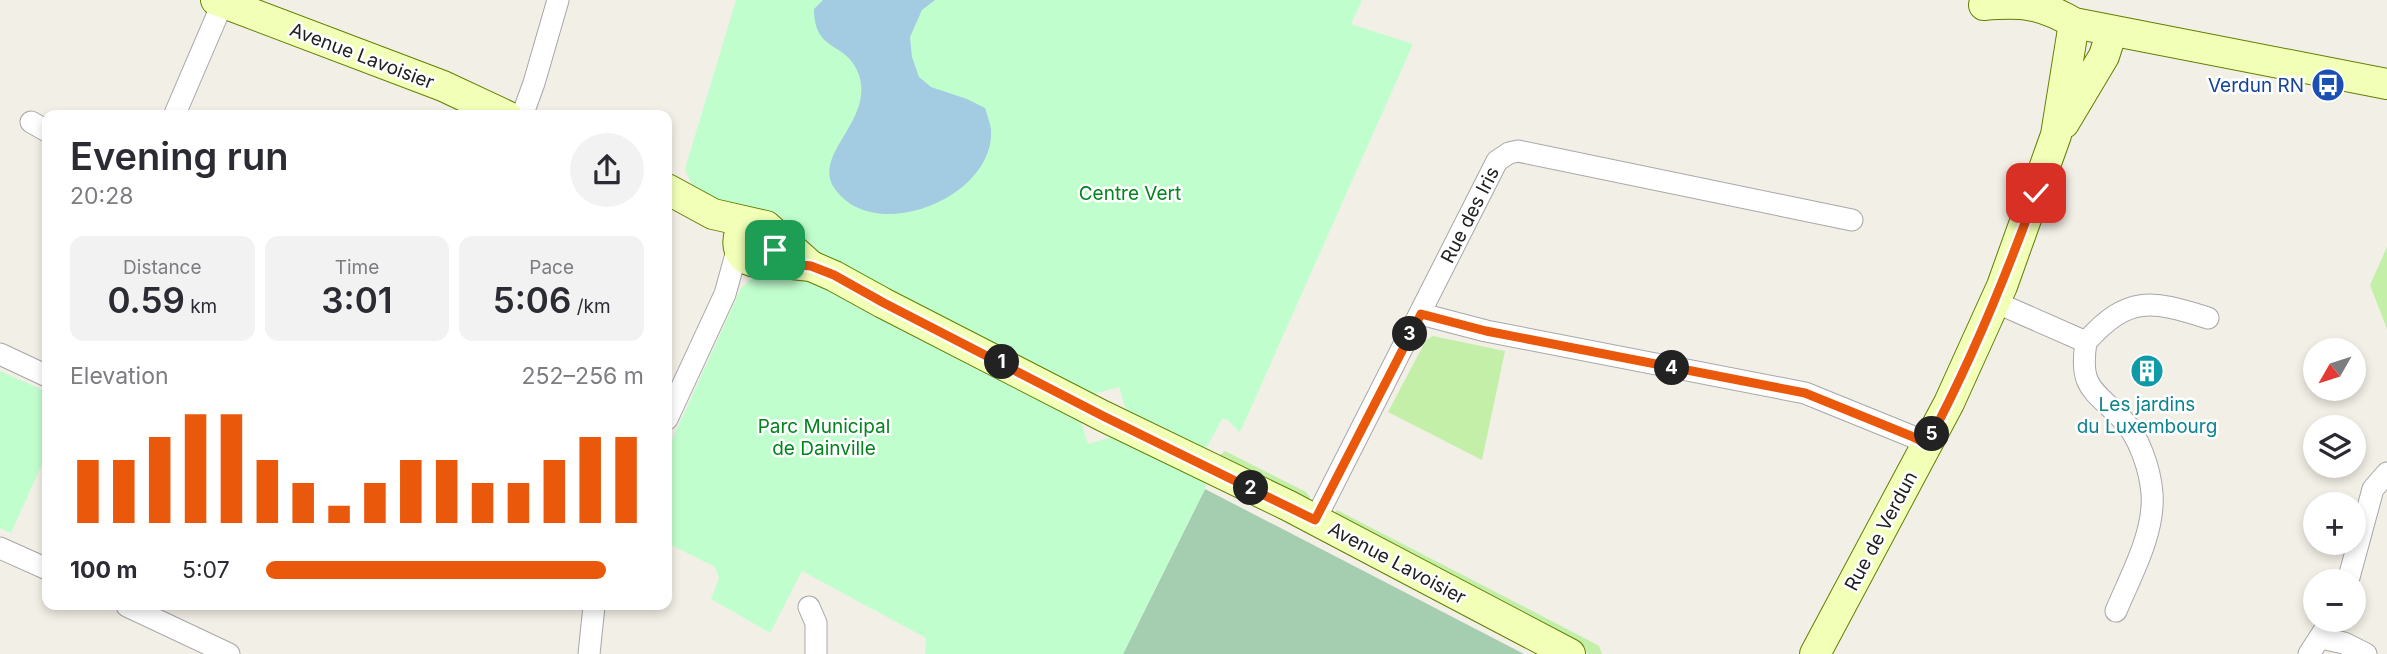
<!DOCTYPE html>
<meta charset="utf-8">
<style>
:root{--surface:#fff;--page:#f2f2f3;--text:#2b2b33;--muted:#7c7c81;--accent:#ea580c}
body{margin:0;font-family:Inter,sans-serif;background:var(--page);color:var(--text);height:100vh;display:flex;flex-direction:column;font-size:26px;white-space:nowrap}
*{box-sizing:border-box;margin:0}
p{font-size:23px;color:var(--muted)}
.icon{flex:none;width:38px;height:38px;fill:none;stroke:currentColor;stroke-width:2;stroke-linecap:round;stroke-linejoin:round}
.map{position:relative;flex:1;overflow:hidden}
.drawer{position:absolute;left:42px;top:110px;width:630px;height:500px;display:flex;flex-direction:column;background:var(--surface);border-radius:14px;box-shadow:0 4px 10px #0003}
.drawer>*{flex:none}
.needle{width:46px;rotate:231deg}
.fabs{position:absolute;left:2303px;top:338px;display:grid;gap:14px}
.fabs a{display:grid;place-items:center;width:63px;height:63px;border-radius:50%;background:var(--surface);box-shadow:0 4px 10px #0003;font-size:35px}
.pin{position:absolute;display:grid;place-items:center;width:60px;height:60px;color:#fff;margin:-30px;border-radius:14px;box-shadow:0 4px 10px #0006}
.km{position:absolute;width:35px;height:35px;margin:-18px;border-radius:50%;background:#222;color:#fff;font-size:19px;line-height:35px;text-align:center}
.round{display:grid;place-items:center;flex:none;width:74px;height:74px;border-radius:37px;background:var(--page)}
.summary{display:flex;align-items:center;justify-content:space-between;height:119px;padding:0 28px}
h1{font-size:38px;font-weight:600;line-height:52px}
.metrics{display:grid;grid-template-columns:repeat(3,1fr);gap:10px;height:119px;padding:7px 28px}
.metrics div{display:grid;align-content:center;border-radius:14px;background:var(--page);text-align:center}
.metrics b{font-size:35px;font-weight:600}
.metrics small{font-size:19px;font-weight:400}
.metrics p{font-size:19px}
.chart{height:196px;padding:14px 28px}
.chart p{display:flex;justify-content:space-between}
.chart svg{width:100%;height:126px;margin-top:7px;stroke:var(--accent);stroke-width:6}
ul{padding:0 28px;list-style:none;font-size:23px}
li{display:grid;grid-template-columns:112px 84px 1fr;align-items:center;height:52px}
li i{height:18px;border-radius:9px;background:var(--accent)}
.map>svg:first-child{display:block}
.grass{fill:#c3efa9}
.cemetery{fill:#a5cdb0}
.park{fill:#c1fece}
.water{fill:#a3cce2}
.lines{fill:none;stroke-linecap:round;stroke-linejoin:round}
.street-casing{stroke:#a7a7a7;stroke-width:23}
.secondary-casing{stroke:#617f00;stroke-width:32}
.street{stroke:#fff;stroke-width:21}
.secondary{stroke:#f2ffb7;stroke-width:30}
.route-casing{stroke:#fff;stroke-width:14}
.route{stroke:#ea580c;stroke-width:9}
.labels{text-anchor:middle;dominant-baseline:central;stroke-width:5;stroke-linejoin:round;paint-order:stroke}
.street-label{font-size:19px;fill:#202020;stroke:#fff}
.transit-label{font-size:19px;fill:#164399;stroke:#fff;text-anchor:end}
.park-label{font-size:19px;fill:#03851e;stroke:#fff}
.culture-label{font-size:19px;fill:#0d838f;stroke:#fff}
</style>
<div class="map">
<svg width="2387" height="654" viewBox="0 0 2387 654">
<rect width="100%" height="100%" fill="#f2efe6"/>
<g class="grass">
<path d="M 2387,247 L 2387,329 L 2370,285 Z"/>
<path d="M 1433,336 L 1505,351 L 1482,460 L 1388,412 L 1426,340 Z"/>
<path d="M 1225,451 L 1306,492 L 1310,497 L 1308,500 L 1220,460 L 1220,455 Z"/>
<path d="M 1337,510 L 1590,641 L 1599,646 L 1602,654 L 1589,654 L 1410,561 L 1332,516 Z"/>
</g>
<path class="cemetery" d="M 1205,489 L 1524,654 L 1123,654 Z"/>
<g class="park">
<path d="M 736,0 L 1362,0 L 1351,24 L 1413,44 L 1242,428 L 1239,432 L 1228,420 L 1222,419 L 1203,454 L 1128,417 L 1119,387 L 1086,396 L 839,268 L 750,214 L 708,196 L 692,186 L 685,169 Z"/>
<path d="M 756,271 L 795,272 L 1079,415 L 1088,444 L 1118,435 L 1207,482 L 1205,489 L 1123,654 L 925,654 L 926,638 L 802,571 L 770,633 L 711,599 L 719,578 L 715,567 L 667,543 L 667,451 L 741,288 L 753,278 Z"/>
<path d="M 0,371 L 47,392 L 47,453 L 11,533 L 0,528 Z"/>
</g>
<path class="water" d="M 823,0 L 935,0 L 922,10 L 910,37 L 912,57 L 919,77 L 931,87 L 967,99 L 985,108 C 987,115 990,122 991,129 C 996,197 875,246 835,189 C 811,154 874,122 859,75 C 847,40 814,54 814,9 Z"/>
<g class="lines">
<defs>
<g id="street">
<path d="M 174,116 L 223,2"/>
<path d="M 522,116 L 534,83 L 558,0"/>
<path d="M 31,122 L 47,131"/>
<path d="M 1995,302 L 2086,342 C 2128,295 2151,300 2208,318"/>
<path d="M 1421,314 L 1486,331 L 1805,393 L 1911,436 L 1927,444"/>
<path d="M 2086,342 C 2079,388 2093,389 2122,419 C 2139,436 2150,469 2152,493 C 2155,533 2131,575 2116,611"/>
<path d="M 0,354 L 47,376"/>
<path d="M 667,419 L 725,294 L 738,247"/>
<path d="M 1315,520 L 1497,161 L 1509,153 L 1518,151 L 1852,220"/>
<path d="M 0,548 L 47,569"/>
<path d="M 2348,581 L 2373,489 L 2387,473"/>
<path d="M 127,606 L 229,654"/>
<path d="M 809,607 L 816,623 L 816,654"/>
<path d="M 2321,638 L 2344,643 L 2366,654"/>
<path d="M 589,654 L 594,606"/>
<path d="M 2309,654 L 2331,620"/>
</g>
<g id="secondary">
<path d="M 216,0 L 443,86 L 507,116"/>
<path d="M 1984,5 C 2022,2 2040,3 2074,23 L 2387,84"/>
<path d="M 2064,123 L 2104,56 L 2112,31"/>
<path d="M 667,189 L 713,214 L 766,226 L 811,266"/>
<path d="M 753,224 L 740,233 C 731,259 760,273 774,250"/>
<path d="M 763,261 L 811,266 L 834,276 L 883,303 L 1103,416 L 1289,506 L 1570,654"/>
<path d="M 1815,654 L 1949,403 L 2002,286 L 2056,135 L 2074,23"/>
</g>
</defs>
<use href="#street" class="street-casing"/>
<use href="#secondary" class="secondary-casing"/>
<use href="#street" class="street"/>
<use href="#secondary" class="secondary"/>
</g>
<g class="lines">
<defs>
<path id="route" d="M 775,250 L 768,259 L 763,261 L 811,266 L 834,275 L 884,303 L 1103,416 L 1315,520 L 1421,314 L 1486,331 L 1805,393 L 1911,436 L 1927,444 C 1970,364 2005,279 2036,193"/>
</defs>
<use href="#route" class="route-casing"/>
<use href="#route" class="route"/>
</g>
<defs>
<symbol id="bus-disc" viewBox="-11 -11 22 22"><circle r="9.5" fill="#1a4fb4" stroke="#fff"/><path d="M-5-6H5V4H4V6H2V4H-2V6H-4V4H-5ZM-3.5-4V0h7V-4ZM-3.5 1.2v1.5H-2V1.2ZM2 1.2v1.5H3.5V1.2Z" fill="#fff"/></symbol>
<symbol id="building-disc" viewBox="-11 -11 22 22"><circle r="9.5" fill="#0f9aa8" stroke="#fff"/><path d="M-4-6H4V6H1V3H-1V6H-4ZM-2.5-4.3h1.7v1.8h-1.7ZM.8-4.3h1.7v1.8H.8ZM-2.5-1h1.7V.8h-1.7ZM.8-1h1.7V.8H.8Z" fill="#fff"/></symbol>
</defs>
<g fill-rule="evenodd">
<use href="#bus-disc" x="2309" y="66" width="38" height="38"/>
<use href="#building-disc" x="2128" y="352" width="38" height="38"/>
</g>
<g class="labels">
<g class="street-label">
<text transform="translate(362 56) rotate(21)">Avenue Lavoisier</text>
<text transform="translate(1470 215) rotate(-63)">Rue des Iris</text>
<text transform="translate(1881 531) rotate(-62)">Rue de Verdun</text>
<text transform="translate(1397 563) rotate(28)">Avenue Lavoisier</text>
</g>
<g class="transit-label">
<text x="2304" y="85">Verdun RN</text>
</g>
<g class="park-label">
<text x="1130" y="193">Centre Vert</text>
<text x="824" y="426">Parc Municipal<tspan x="824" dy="22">de Dainville</tspan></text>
</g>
<g class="culture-label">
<text x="2147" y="404">Les jardins<tspan x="2147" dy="22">du Luxembourg</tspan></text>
</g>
</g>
</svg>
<div class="fabs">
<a><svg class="needle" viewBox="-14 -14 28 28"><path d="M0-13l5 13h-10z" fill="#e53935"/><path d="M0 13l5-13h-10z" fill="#7c7c81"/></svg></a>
<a><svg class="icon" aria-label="layers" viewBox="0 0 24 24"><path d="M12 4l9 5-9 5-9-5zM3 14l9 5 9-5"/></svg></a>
<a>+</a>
<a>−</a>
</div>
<div class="pin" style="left:775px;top:250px;background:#1e9e55"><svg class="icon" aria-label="arrive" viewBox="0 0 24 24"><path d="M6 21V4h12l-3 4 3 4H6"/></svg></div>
<div class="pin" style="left:2036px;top:193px;background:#d93025"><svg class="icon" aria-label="check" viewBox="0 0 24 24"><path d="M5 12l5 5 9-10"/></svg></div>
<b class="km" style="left:1002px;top:362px">1</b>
<b class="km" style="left:1251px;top:488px">2</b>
<b class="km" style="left:1410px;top:334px">3</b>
<b class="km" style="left:1672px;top:368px">4</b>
<b class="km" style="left:1932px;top:434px">5</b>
<section class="drawer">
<div class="summary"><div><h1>Evening run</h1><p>20:28</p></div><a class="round"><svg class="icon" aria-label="share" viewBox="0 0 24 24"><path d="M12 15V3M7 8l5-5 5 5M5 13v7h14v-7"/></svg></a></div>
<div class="metrics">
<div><p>Distance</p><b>0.59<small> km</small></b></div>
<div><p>Time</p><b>3:01</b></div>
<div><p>Pace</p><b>5:06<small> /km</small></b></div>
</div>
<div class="chart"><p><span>Elevation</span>252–256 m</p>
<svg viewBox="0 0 160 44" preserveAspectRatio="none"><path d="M5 44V22M15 44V22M25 44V14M35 44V6M45 44V6M55 44V22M65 44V30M75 44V38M85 44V30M95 44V22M105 44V22M115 44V30M125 44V30M135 44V22M145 44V14M155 44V14"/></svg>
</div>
<ul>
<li><b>100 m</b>5:07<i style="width:90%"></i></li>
</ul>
</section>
</div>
